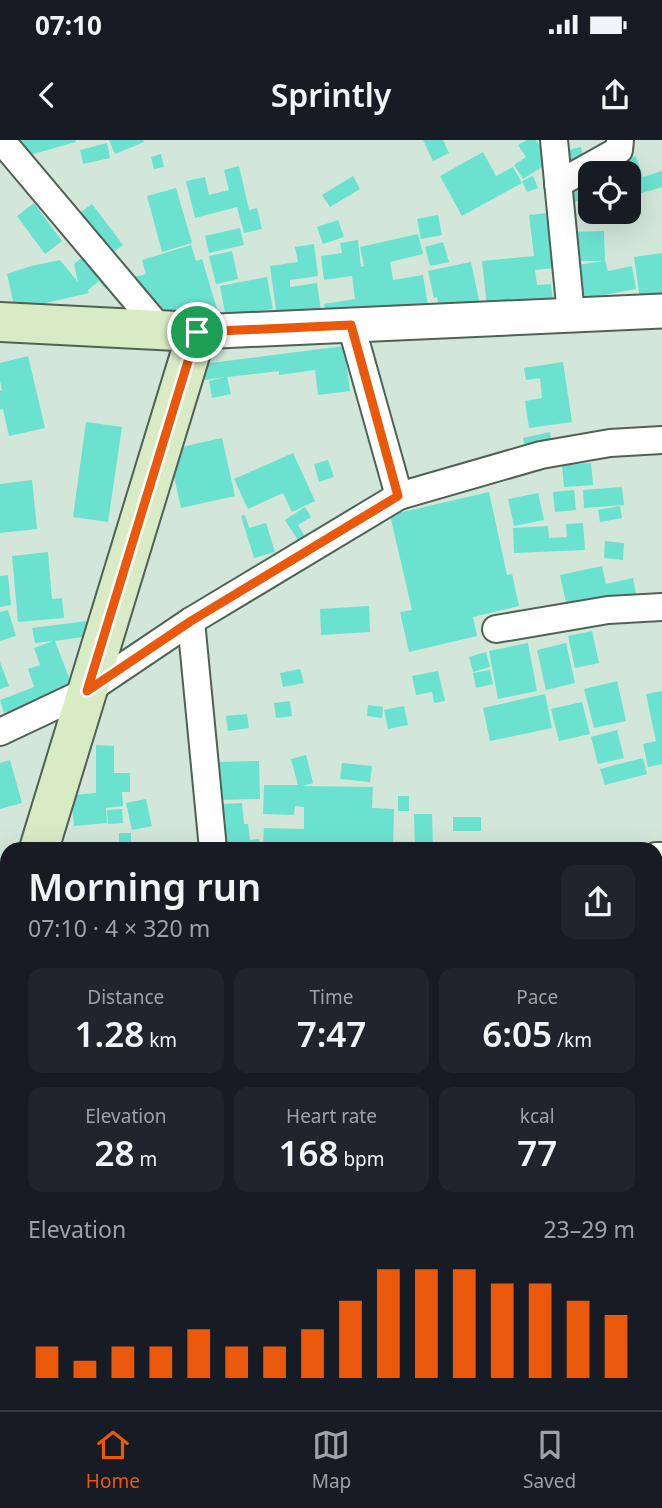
<!DOCTYPE html>
<meta charset="utf-8">
<style>
:root{--surface:#171b24;--page:#20242c;--text:#f1f3f6;--muted:#9ea1a6;--line:#363941;--accent:#ea580c}
body{margin:0;font-family:"Noto Sans",sans-serif;background:var(--page);color:var(--text);height:100vh;display:flex;flex-direction:column;font-size:26px;white-space:nowrap}
*{box-sizing:border-box;margin:0}
p{font-size:23px;color:var(--muted)}
.icon{flex:none;width:38px;height:38px;fill:none;stroke:currentColor;stroke-width:2;stroke-linecap:round;stroke-linejoin:round}
.map{position:relative;flex:1;overflow:hidden}
.drawer{position:absolute;left:0px;top:702px;width:663px;height:569px;display:flex;flex-direction:column;background:var(--surface);border-radius:21px 21px 0 0;box-shadow:0 7px 28px #0002}
.drawer>*{flex:none}
.fabs{position:absolute;left:578px;top:21px;display:grid;gap:14px}
.fabs a{display:grid;place-items:center;width:63px;height:63px;border-radius:14px;background:var(--surface);box-shadow:0 7px 28px #0002;font-size:35px}
.pin{position:absolute;display:grid;place-items:center;width:60px;height:60px;color:#fff;margin:-30px;border:4px solid #fff;border-radius:50%;box-shadow:0 2px 7px #0007}
.round{display:grid;place-items:center;flex:none;width:74px;height:74px;border-radius:14px;background:var(--page)}
.overview{display:flex;align-items:center;justify-content:space-between;height:119px;padding:0 28px}
h1{font-size:38px;font-weight:600;line-height:52px}
.stats{display:grid;grid-template-columns:repeat(3,1fr);gap:10px;height:119px;padding:7px 28px}
.stats div{display:grid;align-content:center;border-radius:14px;background:var(--page);text-align:center}
.stats b{font-size:35px;font-weight:600}
.stats small{font-size:19px;font-weight:400}
.stats p{font-size:19px}
.chart{height:196px;padding:14px 28px}
.chart p{display:flex;justify-content:space-between}
.chart svg{width:100%;height:126px;margin-top:7px;stroke:var(--accent);stroke-width:6}
.status{display:flex;justify-content:space-between;align-items:center;height:49px;padding:0 35px;background:var(--surface);direction:ltr}
.status svg{height:19px;fill:currentColor}
header{display:flex;justify-content:space-between;align-items:center;height:91px;padding:0 28px;background:var(--surface);font-size:32px;font-weight:600}
.menu{display:flex;justify-content:space-around;align-items:center;height:98px;border-top:2px solid var(--line);background:var(--surface);font-size:19px;color:var(--muted)}
.menu a{display:grid;justify-items:center;gap:4px}
.menu .active{color:var(--accent)}
.map>svg:first-child{display:block}
.building{fill:#6be2cf}
.lines{fill:none;stroke-linecap:round;stroke-linejoin:round}
.minor-casing{stroke:#506156;stroke-width:30}
.tertiary-casing{stroke:#506156;stroke-width:37}
.secondary-casing{stroke:#506156;stroke-width:42}
.minor{stroke:#fff;stroke-width:26}
.tertiary{stroke:#fff;stroke-width:33}
.secondary{stroke:#d9ebc5;stroke-width:38}
.route-casing{stroke:#fff;stroke-width:14}
.route{stroke:#ea580c;stroke-width:9}
</style>
<div class="status"><b>07:10</b><svg viewBox="0 0 49 12"><path d="M0 12V9h3v3zM5 12V6h3v6zM10 12V3h3v9zM15 12V0h3v12zM26 1h20v11H26zM47 4h2v5h-2z"/></svg></div>
<header><svg class="icon" aria-label="back" viewBox="0 0 24 24"><path d="M15 5l-7 7 7 7"/></svg>Sprintly<svg class="icon" aria-label="share" viewBox="0 0 24 24"><path d="M12 15V3M7 8l5-5 5 5M5 13v7h14v-7"/></svg></header>
<div class="map">
<svg width="662" height="1270" viewBox="0 0 662 1270">
<rect width="100%" height="100%" fill="#d2e6d9"/>
<g class="building">
<path d="M 23,0 L 75,0 L 76,2 L 19,18 L 15,2 Z"/>
<path d="M 109,0 L 143,0 L 144,2 L 115,14 Z"/>
<path d="M 423,0 L 443,0 L 449,13 L 433,21 Z"/>
<path d="M 527,0 L 536,0 L 550,22 L 523,39 L 514,25 L 526,17 L 518,5 Z"/>
<path d="M 107,3 L 110,18 L 83,24 L 80,10 Z"/>
<path d="M 581,7 L 584,23 L 562,27 L 558,12 Z"/>
<path d="M 483,12 L 496,36 L 513,27 L 522,43 L 462,76 L 440,36 Z"/>
<path d="M 161,14 L 164,27 L 154,29 L 151,17 Z"/>
<path d="M 636,16 L 643,37 L 662,31 L 662,47 L 628,57 L 628,33 L 604,33 L 602,27 Z"/>
<path d="M 239,26 L 249,70 L 257,68 L 262,89 L 244,93 L 237,67 L 195,78 L 186,41 L 205,37 L 209,55 L 229,50 L 224,30 Z"/>
<path d="M 590,33 L 590,55 L 569,65 L 560,48 Z"/>
<path d="M 353,36 L 360,49 L 330,67 L 322,55 Z"/>
<path d="M 533,36 L 538,48 L 527,52 L 522,41 Z"/>
<path d="M 176,48 L 192,103 L 162,112 L 147,56 Z"/>
<path d="M 34,63 L 62,101 L 45,114 L 17,76 Z"/>
<path d="M 92,64 L 123,105 L 103,120 L 71,79 Z"/>
<path d="M 548,73 L 555,128 L 535,130 L 537,145 L 551,144 L 553,160 L 487,167 L 482,121 L 534,116 L 529,75 Z"/>
<path d="M 438,75 L 442,95 L 421,99 L 417,79 Z"/>
<path d="M 338,80 L 344,97 L 323,104 L 317,87 Z"/>
<path d="M 240,88 L 244,105 L 209,113 L 205,96 Z"/>
<path d="M 604,91 L 605,120 L 608,131 L 632,126 L 636,149 L 577,160 L 571,126 L 603,121 L 573,121 L 572,92 Z"/>
<path d="M 418,94 L 423,114 L 390,122 L 393,140 L 423,135 L 428,165 L 326,180 L 324,164 L 355,159 L 352,136 L 324,140 L 321,116 L 342,113 L 340,103 L 358,100 L 361,127 L 364,126 L 360,107 Z"/>
<path d="M 443,102 L 449,122 L 430,126 L 425,107 Z"/>
<path d="M 314,104 L 318,136 L 290,140 L 290,147 L 317,143 L 321,171 L 277,177 L 270,126 L 298,122 L 295,107 Z"/>
<path d="M 191,105 L 196,121 L 202,119 L 217,169 L 159,184 L 122,140 L 146,134 L 142,120 Z"/>
<path d="M 232,111 L 238,139 L 216,144 L 209,116 Z"/>
<path d="M 662,113 L 662,156 L 640,159 L 634,117 Z"/>
<path d="M 84,116 L 117,140 L 106,149 L 99,141 L 88,150 L 89,153 L 15,170 L 7,134 L 31,126 L 60,120 L 78,142 L 74,124 Z"/>
<path d="M 471,122 L 481,170 L 441,178 L 437,157 L 434,158 L 428,131 Z"/>
<path d="M 267,137 L 273,169 L 226,178 L 220,146 Z"/>
<path d="M 344,206 L 350,251 L 318,255 L 315,230 L 279,235 L 279,231 L 227,237 L 231,254 L 212,258 L 209,241 L 225,237 L 205,240 L 203,224 Z"/>
<path d="M 28,216 L 45,288 L 9,296 L 3,269 L 0,270 L 0,251 L 2,250 L 0,241 L 0,223 Z"/>
<path d="M 563,222 L 572,282 L 529,288 L 525,261 L 542,258 L 540,238 L 526,240 L 524,228 Z"/>
<path d="M 86,282 L 122,287 L 108,382 L 73,377 Z"/>
<path d="M 550,292 L 553,310 L 527,315 L 523,298 Z"/>
<path d="M 222,298 L 235,356 L 181,368 L 168,310 Z"/>
<path d="M 293,313 L 315,361 L 292,372 L 283,353 L 248,369 L 234,339 Z"/>
<path d="M 328,320 L 334,337 L 319,342 L 314,324 Z"/>
<path d="M 591,323 L 593,345 L 564,347 L 562,325 Z"/>
<path d="M 32,340 L 37,389 L 0,393 L 0,344 Z"/>
<path d="M 622,347 L 624,365 L 584,368 L 583,350 Z"/>
<path d="M 574,350 L 576,370 L 555,372 L 553,352 Z"/>
<path d="M 489,352 L 507,435 L 512,434 L 519,466 L 473,477 L 477,496 L 409,512 L 400,472 L 412,470 L 390,375 Z"/>
<path d="M 538,353 L 544,380 L 514,386 L 508,359 Z"/>
<path d="M 620,366 L 622,378 L 600,382 L 598,370 Z"/>
<path d="M 305,367 L 311,377 L 298,385 L 306,398 L 299,402 L 285,380 Z"/>
<path d="M 245,375 L 249,388 L 266,383 L 275,412 L 254,418 L 241,376 Z"/>
<path d="M 583,383 L 585,410 L 514,413 L 513,388 L 548,386 L 549,398 L 567,397 L 566,384 Z"/>
<path d="M 605,401 L 624,403 L 623,420 L 604,418 Z"/>
<path d="M 48,412 L 52,459 L 62,458 L 64,478 L 18,482 L 12,416 Z"/>
<path d="M 602,426 L 606,444 L 633,438 L 637,459 L 567,467 L 560,435 Z"/>
<path d="M 8,435 L 11,465 L 0,467 L 0,436 Z"/>
<path d="M 369,466 L 370,492 L 321,495 L 320,469 Z"/>
<path d="M 8,470 L 16,496 L 0,501 L 0,472 Z"/>
<path d="M 87,481 L 89,496 L 55,501 L 73,548 L 4,573 L 0,560 L 34,547 L 28,529 L 40,525 L 34,508 L 53,501 L 35,503 L 32,488 Z"/>
<path d="M 592,491 L 599,523 L 575,528 L 568,496 Z"/>
<path d="M 528,503 L 537,551 L 498,559 L 489,511 Z"/>
<path d="M 566,503 L 575,543 L 546,550 L 537,510 Z"/>
<path d="M 486,512 L 490,527 L 473,532 L 469,517 Z"/>
<path d="M 0,522 L 9,546 L 0,549 Z"/>
<path d="M 300,529 L 304,543 L 283,547 L 280,533 Z"/>
<path d="M 490,530 L 493,544 L 476,548 L 473,533 Z"/>
<path d="M 438,531 L 445,561 L 434,563 L 432,552 L 416,555 L 412,536 Z"/>
<path d="M 617,541 L 626,581 L 594,588 L 584,549 Z"/>
<path d="M 662,551 L 662,624 L 648,627 L 643,604 L 656,601 L 646,554 Z"/>
<path d="M 545,554 L 552,588 L 490,601 L 483,568 Z"/>
<path d="M 290,561 L 292,576 L 276,578 L 274,563 Z"/>
<path d="M 582,562 L 590,594 L 559,601 L 551,569 Z"/>
<path d="M 368,565 L 383,567 L 382,578 L 367,576 Z"/>
<path d="M 404,566 L 408,585 L 388,589 L 384,570 Z"/>
<path d="M 247,574 L 249,588 L 228,591 L 226,576 Z"/>
<path d="M 617,590 L 624,618 L 598,624 L 591,597 Z"/>
<path d="M 96,605 L 114,606 L 114,633 L 130,633 L 130,652 L 122,652 L 123,666 L 106,668 L 107,683 L 74,686 L 71,655 L 96,653 Z"/>
<path d="M 306,615 L 313,643 L 303,646 L 373,647 L 372,668 L 394,669 L 393,709 L 295,709 L 295,706 L 263,705 L 264,688 L 304,689 L 304,667 L 295,666 L 294,675 L 263,674 L 264,645 L 298,645 L 291,619 Z"/>
<path d="M 643,618 L 647,634 L 605,645 L 600,629 Z"/>
<path d="M 10,620 L 22,663 L 0,669 L 0,623 Z"/>
<path d="M 259,621 L 260,659 L 217,660 L 216,622 Z"/>
<path d="M 342,623 L 372,626 L 370,642 L 340,639 Z"/>
<rect x="398" y="656" width="11" height="15"/>
<path d="M 146,659 L 152,686 L 132,690 L 126,663 Z"/>
<path d="M 242,663 L 244,684 L 248,684 L 250,700 L 259,699 L 260,709 L 227,709 L 223,664 Z"/>
<path d="M 122,669 L 123,683 L 108,684 L 107,670 Z"/>
<path d="M 414,674 L 432,674 L 433,709 L 415,709 Z"/>
<rect x="453" y="677" width="28" height="14"/>
<rect x="119" y="693" width="12" height="16"/>
<path d="M 657,782 L 662,782 L 662,830 L 656,829 Z"/>
<path d="M 0,897 L 7,897 L 7,938 L 0,937 Z"/>
<rect x="656" y="944" width="6" height="38"/>
<path d="M 3,1143 L 7,1145 L 7,1182 L 0,1178 L 0,1149 Z"/>
<path d="M 7,1198 L 7,1239 L 0,1235 L 0,1211 Z"/>
<path d="M 55,1264 L 77,1264 L 78,1268 L 71,1270 L 57,1270 Z"/>
</g>
<g class="lines">
<defs>
<g id="minor">
<path d="M 1,0 L 161,190"/>
<path d="M 554,0 L 571,175"/>
<path d="M 558,44 L 619,10 L 620,0"/>
<path d="M 351,185 L 399,356 L 541,315 L 610,303 L 662,300"/>
<path d="M 191,481 L 213,709"/>
<path d="M 496,489 L 608,470 L 662,467"/>
<path d="M 0,592 L 87,551 L 191,481 L 399,356"/>
<path d="M 656,716 L 662,716"/>
<path d="M 0,749 L 7,748"/>
<path d="M 0,972 L 7,973"/>
<path d="M 656,989 L 662,989"/>
<path d="M 0,1178 L 7,1182"/>
<path d="M 265,1264 L 266,1270"/>
<path d="M 496,1264 L 502,1270"/>
<path d="M 16,1270 L 21,1264"/>
</g>
<path id="tertiary" d="M 197,192 L 662,171"/>
<g id="secondary">
<path d="M 0,182 L 197,192 L 39,709"/>
<path d="M 0,833 L 7,811"/>
</g>
</defs>
<use href="#minor" class="minor-casing"/>
<use href="#tertiary" class="tertiary-casing"/>
<use href="#secondary" class="secondary-casing"/>
<use href="#minor" class="minor"/>
<use href="#tertiary" class="tertiary"/>
<use href="#secondary" class="secondary"/>
</g>
<g class="lines">
<defs>
<path id="route" d="M 351,185 L 398,356 L 191,481 L 87,551 L 197,192 Z"/>
</defs>
<use href="#route" class="route-casing"/>
<use href="#route" class="route"/>
</g>
</svg>
<div class="fabs">
<a><svg class="icon" aria-label="locate" viewBox="0 0 24 24"><circle cx="12" cy="12" r="6"/><path d="M12 2v4M12 18v4M2 12h4M18 12h4"/></svg></a>
</div>
<div class="pin" style="left:197px;top:192px;background:#1e9e55"><svg class="icon" aria-label="arrive" viewBox="0 0 24 24"><path d="M6 21V4h12l-3 4 3 4H6"/></svg></div>
<section class="drawer">
<div class="overview"><div><h1>Morning run</h1><p>07:10 · 4 × 320 m</p></div><a class="round"><svg class="icon" aria-label="share" viewBox="0 0 24 24"><path d="M12 15V3M7 8l5-5 5 5M5 13v7h14v-7"/></svg></a></div>
<div class="stats">
<div><p>Distance</p><b>1.28<small> km</small></b></div>
<div><p>Time</p><b>7:47</b></div>
<div><p>Pace</p><b>6:05<small> /km</small></b></div>
</div>
<div class="stats">
<div><p>Elevation</p><b>28<small> m</small></b></div>
<div><p>Heart rate</p><b>168<small> bpm</small></b></div>
<div><p>kcal</p><b>77</b></div>
</div>
<div class="chart"><p><span>Elevation</span>23–29 m</p>
<svg viewBox="0 0 160 44" preserveAspectRatio="none"><path d="M5 44V33M15 44V38M25 44V33M35 44V33M45 44V27M55 44V33M65 44V33M75 44V27M85 44V17M95 44V6M105 44V6M115 44V6M125 44V11M135 44V11M145 44V17M155 44V22"/></svg>
</div>
</section>
</div>
<nav class="menu">
<a class="active"><svg class="icon" aria-label="home" viewBox="0 0 24 24"><path d="M3 11l9-7 9 7M6 9v11h12V9"/></svg>Home</a>
<a><svg class="icon" aria-label="map" viewBox="0 0 24 24"><path d="M3 6l6-2 6 2 6-2v14l-6 2-6-2-6 2zM9 4v14M15 6v14"/></svg>Map</a>
<a><svg class="icon" aria-label="saved" viewBox="0 0 24 24"><path d="M7 4h10v16l-5-4-5 4z"/></svg>Saved</a>
</nav>
